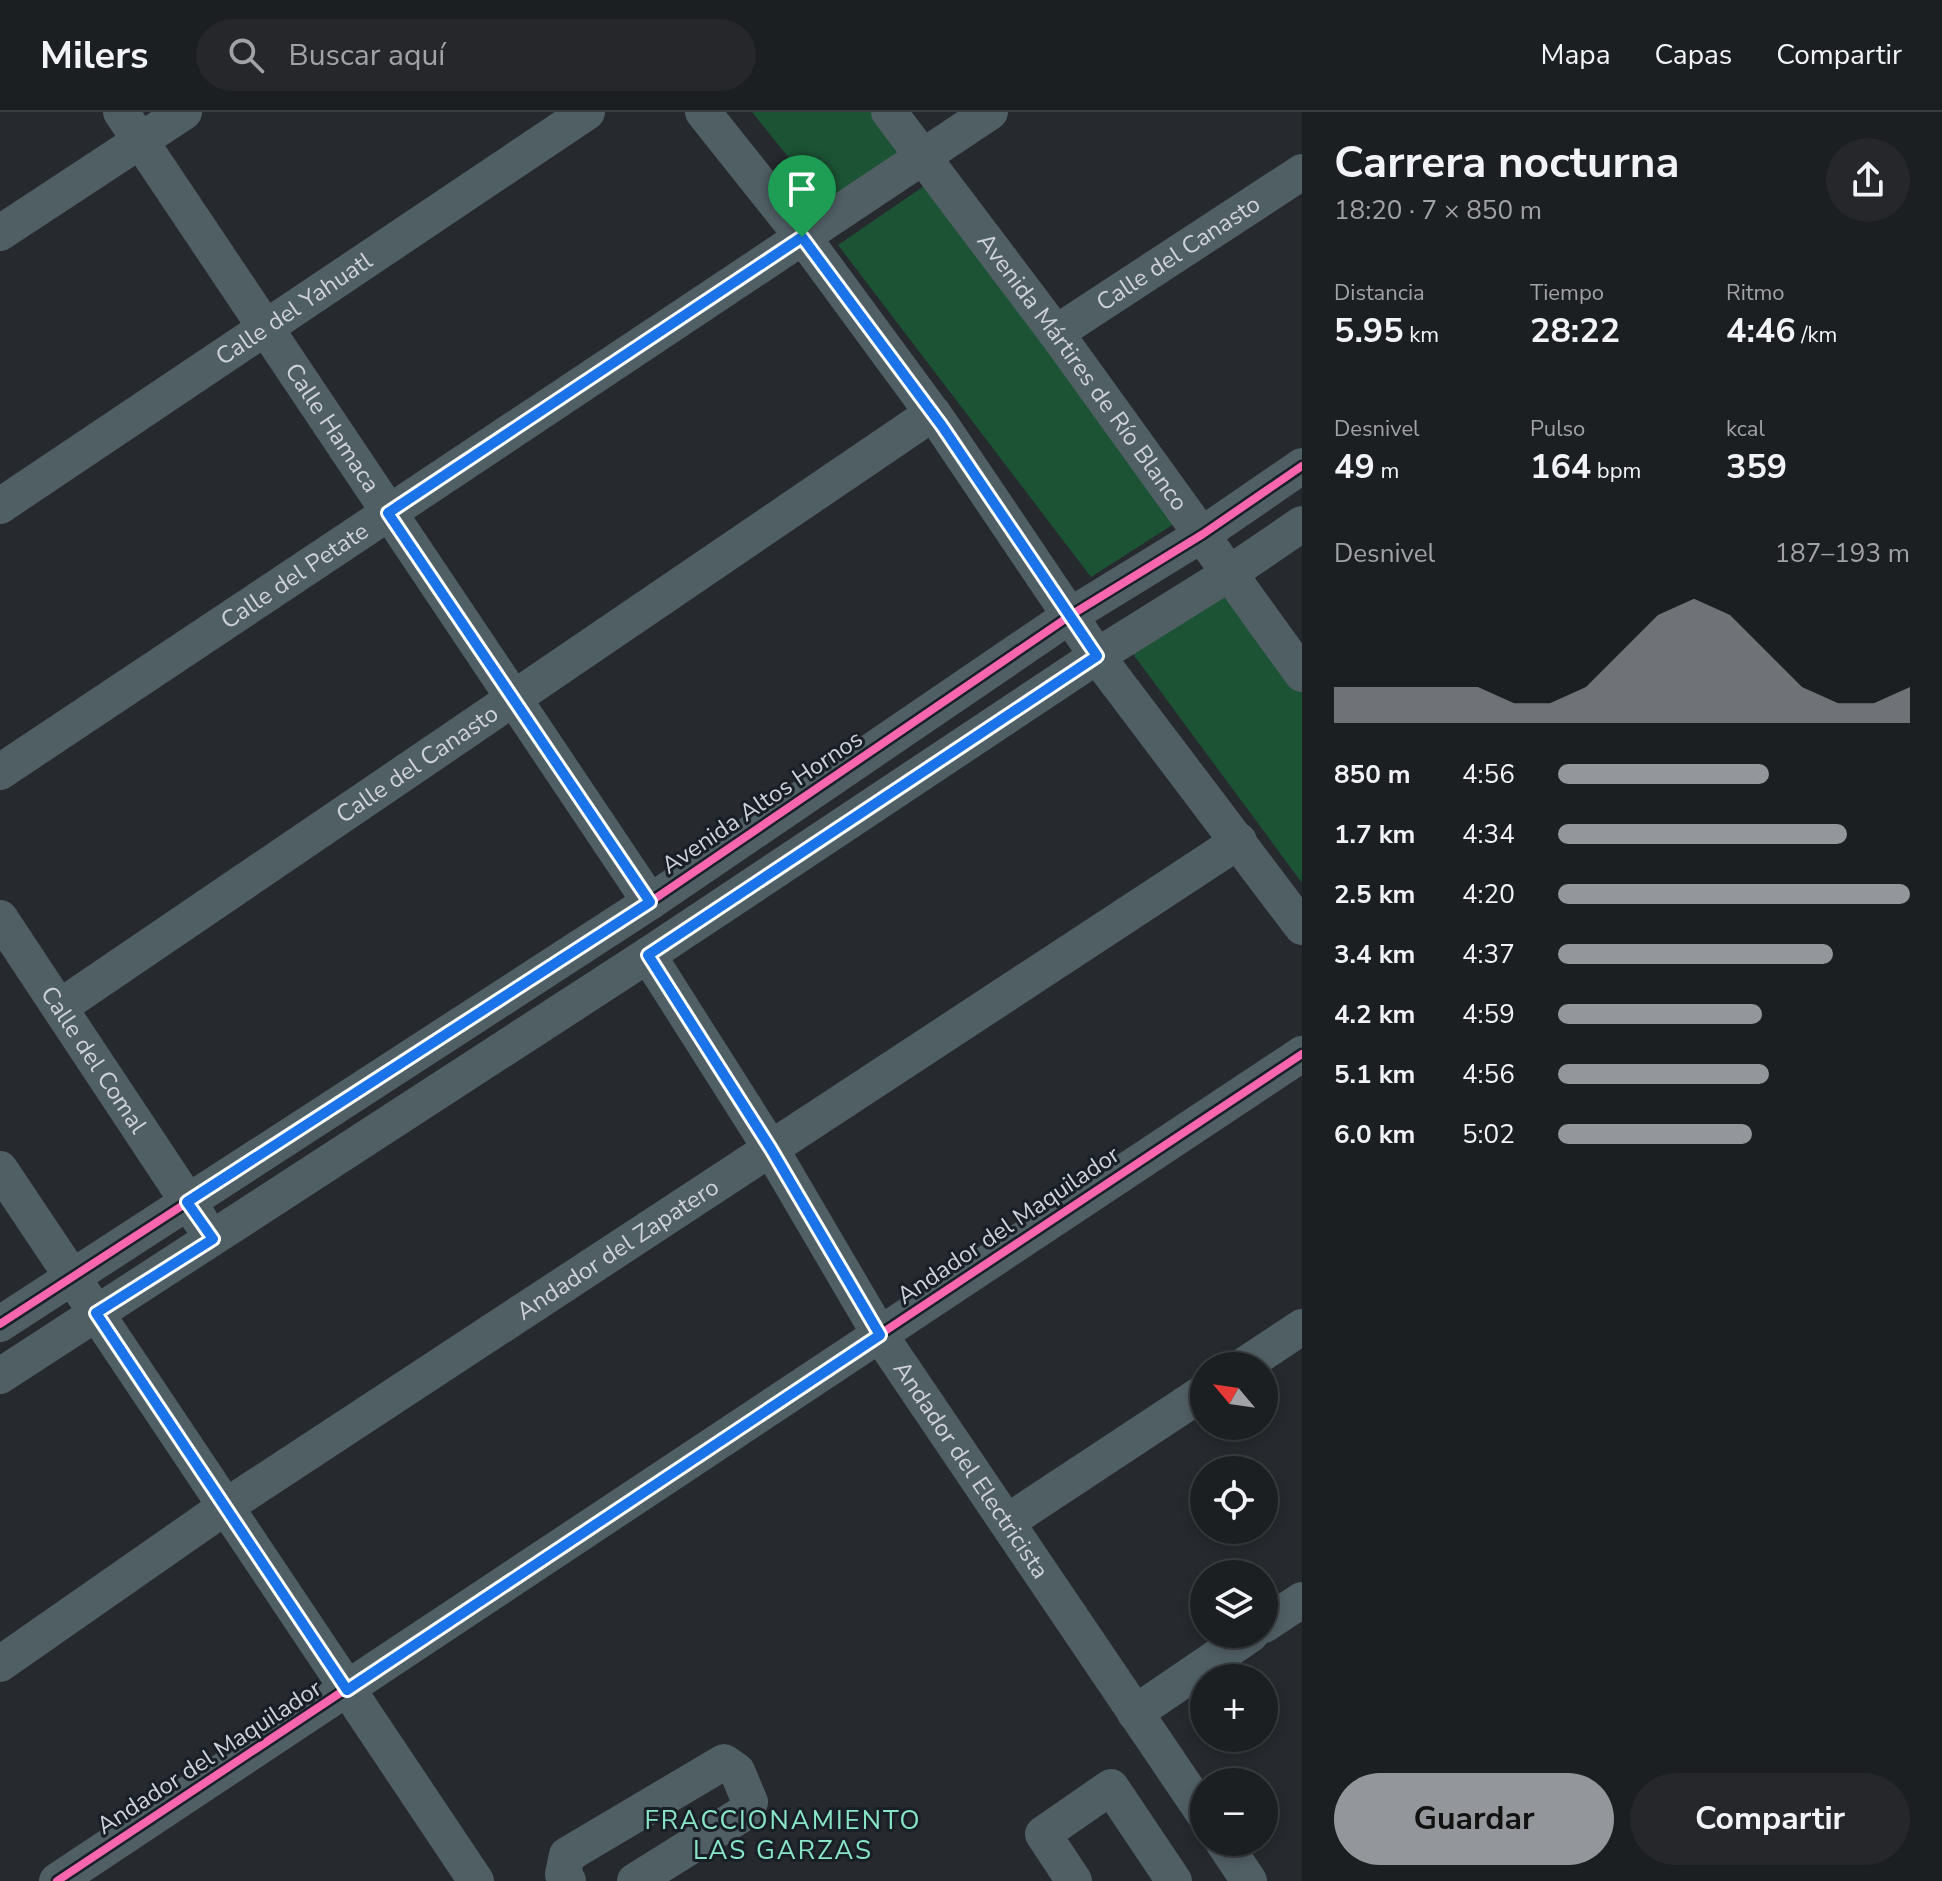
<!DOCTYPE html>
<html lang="es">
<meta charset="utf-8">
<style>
:root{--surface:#1c1f22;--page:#25272a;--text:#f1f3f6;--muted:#a0a2a5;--line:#3a3d40;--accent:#93979c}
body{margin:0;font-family:"Nunito Sans",sans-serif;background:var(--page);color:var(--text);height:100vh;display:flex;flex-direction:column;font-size:30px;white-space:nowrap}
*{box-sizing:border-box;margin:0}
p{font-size:26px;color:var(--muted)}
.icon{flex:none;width:44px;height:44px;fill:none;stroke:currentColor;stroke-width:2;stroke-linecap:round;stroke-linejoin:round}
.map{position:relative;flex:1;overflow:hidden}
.details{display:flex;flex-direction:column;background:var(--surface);width:640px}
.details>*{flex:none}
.needle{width:52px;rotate:299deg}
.tools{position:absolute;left:1190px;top:1240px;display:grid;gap:16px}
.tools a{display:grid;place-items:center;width:88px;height:88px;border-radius:50%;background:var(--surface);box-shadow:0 4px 12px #0003,0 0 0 2px var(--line);font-size:40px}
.pin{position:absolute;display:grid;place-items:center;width:68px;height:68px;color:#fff;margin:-82px -34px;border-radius:50% 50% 50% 0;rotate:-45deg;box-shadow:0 0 8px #0007}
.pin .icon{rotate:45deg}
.round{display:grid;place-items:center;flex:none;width:84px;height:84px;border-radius:42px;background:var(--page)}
.summary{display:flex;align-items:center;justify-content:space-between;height:136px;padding:0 32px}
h1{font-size:44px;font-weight:700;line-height:60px}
.metrics{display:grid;grid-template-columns:repeat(3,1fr);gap:12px;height:136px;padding:8px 32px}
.metrics div{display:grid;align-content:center}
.metrics b{font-size:34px;font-weight:700}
.metrics small{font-size:22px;font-weight:400}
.metrics p{font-size:22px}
.chart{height:224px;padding:16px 32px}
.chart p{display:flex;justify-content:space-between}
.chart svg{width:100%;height:144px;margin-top:8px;fill:var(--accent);opacity:.7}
.primary-button{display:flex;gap:16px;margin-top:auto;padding:16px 32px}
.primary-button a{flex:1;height:92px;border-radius:48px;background:var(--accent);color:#111;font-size:32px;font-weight:700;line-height:92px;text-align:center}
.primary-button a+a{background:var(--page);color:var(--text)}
ul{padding:0 32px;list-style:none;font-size:26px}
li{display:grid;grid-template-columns:128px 96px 1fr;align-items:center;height:60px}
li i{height:20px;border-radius:10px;background:var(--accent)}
header{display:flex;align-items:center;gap:48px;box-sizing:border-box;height:112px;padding:0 40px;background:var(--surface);border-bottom:2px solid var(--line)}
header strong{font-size:38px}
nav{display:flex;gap:44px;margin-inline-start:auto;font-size:28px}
.search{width:560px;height:72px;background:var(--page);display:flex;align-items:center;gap:20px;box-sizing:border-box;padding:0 28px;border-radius:44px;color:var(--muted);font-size:30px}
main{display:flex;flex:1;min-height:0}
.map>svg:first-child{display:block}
.green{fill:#1c5335}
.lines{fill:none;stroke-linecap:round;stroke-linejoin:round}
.minor{stroke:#505f64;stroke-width:36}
.cycleway-casing{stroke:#191f27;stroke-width:13}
.cycleway{stroke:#f766af;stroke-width:8}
.route-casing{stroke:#fff;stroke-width:16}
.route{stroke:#1a73e8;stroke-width:10}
.labels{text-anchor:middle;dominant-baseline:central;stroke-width:6;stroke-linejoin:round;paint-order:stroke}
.street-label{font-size:24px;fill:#ced2d8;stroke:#191f27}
.neighbourhood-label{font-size:26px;letter-spacing:2px;fill:#88e5c5;stroke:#191f27}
</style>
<header>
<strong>Milers</strong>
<div class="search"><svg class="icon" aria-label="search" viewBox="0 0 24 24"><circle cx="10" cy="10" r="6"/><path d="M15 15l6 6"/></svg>Buscar aquí</div>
<nav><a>Mapa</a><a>Capas</a><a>Compartir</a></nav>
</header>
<main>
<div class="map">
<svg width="1302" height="1769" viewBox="0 0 1302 1769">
<rect width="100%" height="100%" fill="#26292e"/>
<g class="green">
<path d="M 752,0 L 880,0 L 911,41 L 830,97 Z"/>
<path d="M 924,74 L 1177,410 L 1091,465 L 838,133 Z"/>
<path d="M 1225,472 L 1302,577 L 1302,771 L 1130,538 Z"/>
</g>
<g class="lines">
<g class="minor">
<path id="s1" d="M 121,0 L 650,790"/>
<path d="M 703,0 L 809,133 L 942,314 L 1097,544 L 1302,815"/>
<path id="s2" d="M 889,0 L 1056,221 L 1302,562"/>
<path d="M 0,121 L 184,0"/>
<path id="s3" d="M 1056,221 L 1302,60"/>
<path id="s4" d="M 0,394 L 587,0"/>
<path id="s5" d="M 0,660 L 990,0"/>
<path id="s6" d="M 0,806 L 200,1108"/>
<path id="s7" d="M 648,843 L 771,1037 L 880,1223 L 1204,1702"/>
<path id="s8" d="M 60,895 L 933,301"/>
<path d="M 0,1057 L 476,1769"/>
<path d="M 0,1212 L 650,790 L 1071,503 L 1203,422 L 1302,354"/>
<path d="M 1243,1254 L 1302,1215"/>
<path d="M 0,1264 L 648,843 L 1097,544 L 1230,461 L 1302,412"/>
<path d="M 1007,1410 L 1204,1280"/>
<path d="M 1264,1513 L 1302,1488"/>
<path id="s9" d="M 0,1552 L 225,1395 L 1239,729"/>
<path d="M 1135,1601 L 1251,1522"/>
<path d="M 1223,1730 L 1249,1769"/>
<path d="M 57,1769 L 1302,942"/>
<path d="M 568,1769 L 563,1762 L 567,1743 L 724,1650 L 737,1659 L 750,1690 L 744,1701 L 635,1769"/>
<path d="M 1074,1769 L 1043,1722 L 1111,1675 L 1174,1769"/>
</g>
<defs>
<g id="cycleway">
<path d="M 0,1212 L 650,790 L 1071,503 L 1203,422 L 1302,354"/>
<path d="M 57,1769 L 1302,942"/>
</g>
</defs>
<use href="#cycleway" class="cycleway-casing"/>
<use href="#cycleway" class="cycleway"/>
</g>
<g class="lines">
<defs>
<path id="route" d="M 802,125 L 942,314 L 1097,544 L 648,843 L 771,1037 L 880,1223 L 347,1578 L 96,1201 L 213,1127 L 187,1090 L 650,790 L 388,401 Z"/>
</defs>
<use href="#route" class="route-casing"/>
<use href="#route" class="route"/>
</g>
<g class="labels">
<g class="street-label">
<text stroke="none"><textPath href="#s3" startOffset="146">Calle del Canasto</textPath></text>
<text stroke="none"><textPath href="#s4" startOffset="354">Calle del Yahuatl</textPath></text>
<text stroke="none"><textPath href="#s2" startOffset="324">Avenida Mártires de Río Blanco</textPath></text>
<text stroke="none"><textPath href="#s1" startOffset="380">Calle Hamaca</textPath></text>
<text stroke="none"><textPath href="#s5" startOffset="354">Calle del Petate</textPath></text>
<text stroke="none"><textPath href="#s8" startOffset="432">Calle del Canasto</textPath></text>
<text transform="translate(762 690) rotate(-34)">Avenida Altos Hornos</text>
<text stroke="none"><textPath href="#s6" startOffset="170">Calle del Comal</textPath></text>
<text transform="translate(1008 1113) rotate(-34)">Andador del Maquilador</text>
<text stroke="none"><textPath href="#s9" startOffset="744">Andador del Zapatero</textPath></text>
<text stroke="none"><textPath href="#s7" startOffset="608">Andador del Electricista</textPath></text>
<text transform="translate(209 1645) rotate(-33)">Andador del Maquilador</text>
</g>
<g class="neighbourhood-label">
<text x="783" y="1708">FRACCIONAMIENTO<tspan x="783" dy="30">LAS GARZAS</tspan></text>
</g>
</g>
</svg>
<div class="tools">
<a><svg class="needle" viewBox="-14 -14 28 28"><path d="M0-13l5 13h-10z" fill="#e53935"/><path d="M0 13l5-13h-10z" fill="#a0a2a5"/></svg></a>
<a><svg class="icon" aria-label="locate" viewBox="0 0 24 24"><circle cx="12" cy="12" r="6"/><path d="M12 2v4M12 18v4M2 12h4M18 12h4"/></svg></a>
<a><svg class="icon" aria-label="layers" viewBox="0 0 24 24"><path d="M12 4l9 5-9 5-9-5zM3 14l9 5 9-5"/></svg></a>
<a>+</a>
<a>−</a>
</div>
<div class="pin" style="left:802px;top:125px;background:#1e9e55"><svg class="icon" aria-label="arrive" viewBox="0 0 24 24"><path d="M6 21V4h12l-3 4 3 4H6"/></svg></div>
</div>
<section class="details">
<div class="summary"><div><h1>Carrera nocturna</h1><p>18:20 · 7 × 850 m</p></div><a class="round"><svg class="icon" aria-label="share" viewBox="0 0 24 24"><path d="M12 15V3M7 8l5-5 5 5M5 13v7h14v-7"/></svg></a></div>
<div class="metrics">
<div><p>Distancia</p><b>5.95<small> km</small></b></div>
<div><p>Tiempo</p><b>28:22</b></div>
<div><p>Ritmo</p><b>4:46<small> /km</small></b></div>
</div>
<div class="metrics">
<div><p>Desnivel</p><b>49<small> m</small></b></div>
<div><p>Pulso</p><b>164<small> bpm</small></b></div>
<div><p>kcal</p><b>359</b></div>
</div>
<div class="chart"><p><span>Desnivel</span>187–193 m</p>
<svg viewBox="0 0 160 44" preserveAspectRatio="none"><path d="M0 44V33L10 33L20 33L30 33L40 33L50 38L60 38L70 33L80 22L90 11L100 6L110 11L120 22L130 33L140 38L150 38L160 33V44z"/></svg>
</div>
<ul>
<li><b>850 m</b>4:56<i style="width:60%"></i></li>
<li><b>1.7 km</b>4:34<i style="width:82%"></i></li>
<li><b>2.5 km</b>4:20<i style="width:100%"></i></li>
<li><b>3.4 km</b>4:37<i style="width:78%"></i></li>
<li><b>4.2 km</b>4:59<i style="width:58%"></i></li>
<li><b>5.1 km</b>4:56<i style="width:60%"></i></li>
<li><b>6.0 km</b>5:02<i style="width:55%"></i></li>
</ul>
<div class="primary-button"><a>Guardar</a><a>Compartir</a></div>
</section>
</main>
